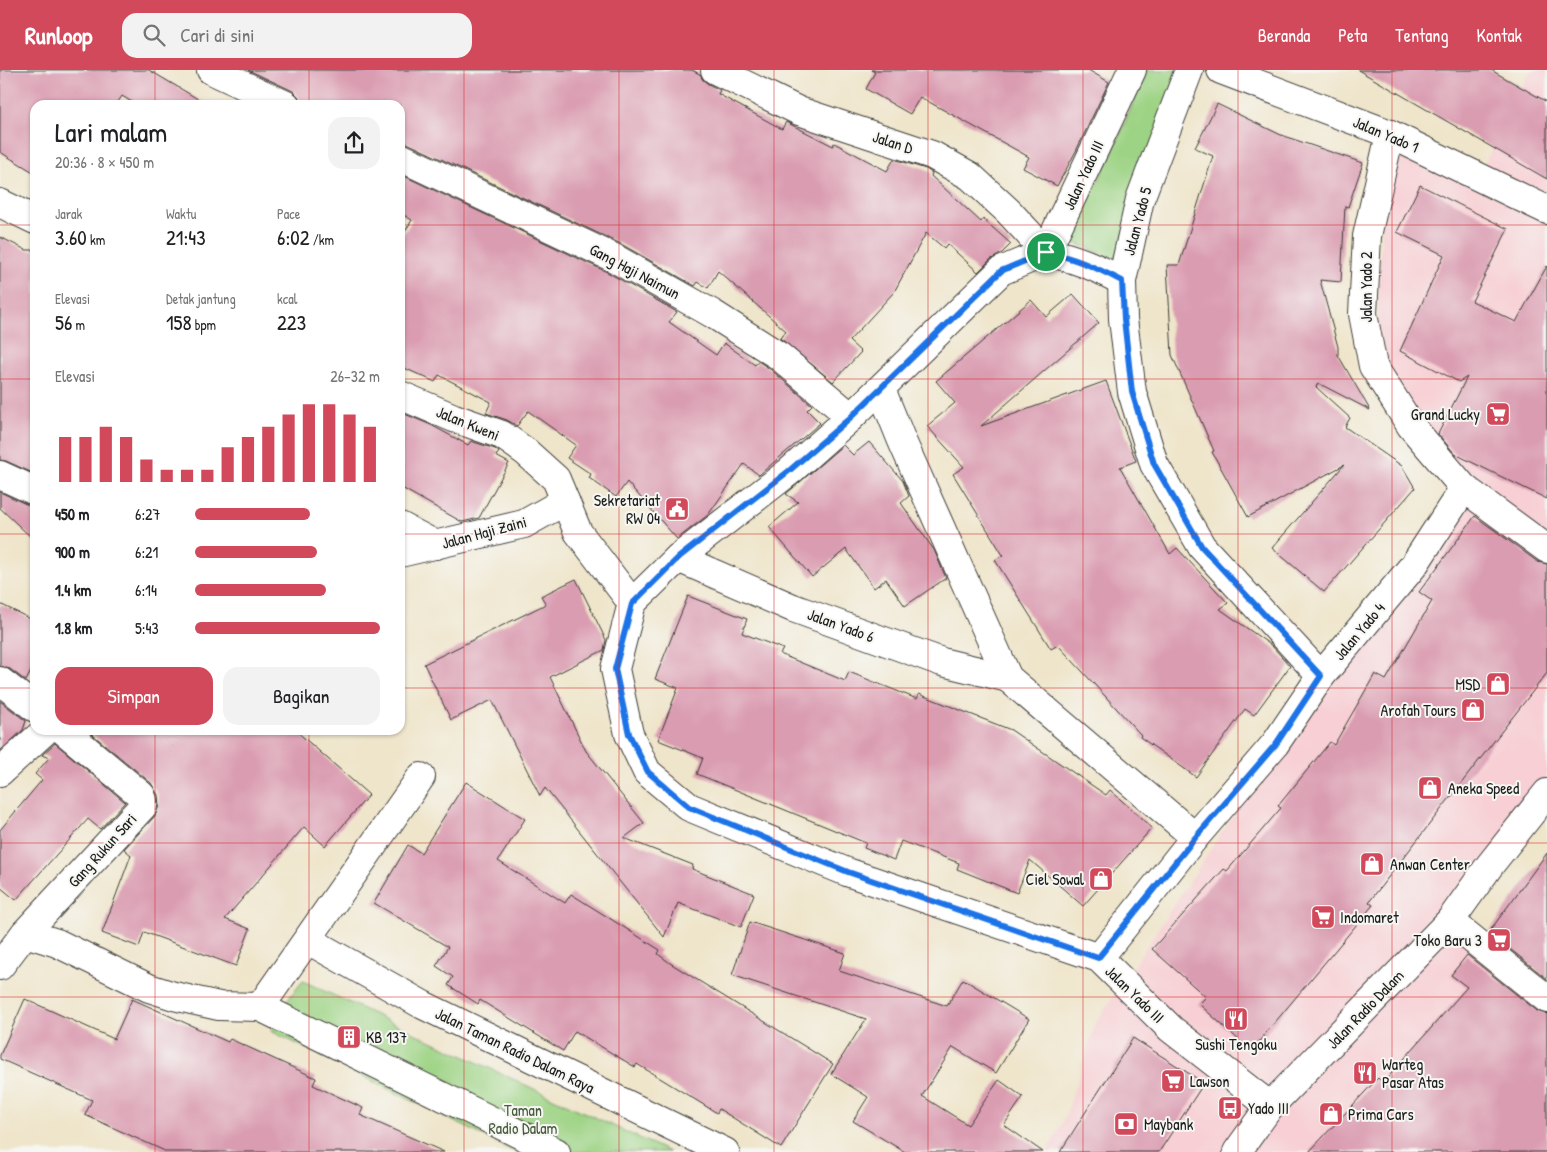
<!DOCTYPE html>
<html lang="id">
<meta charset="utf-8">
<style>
:root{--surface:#fff;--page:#f2f2f2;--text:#202124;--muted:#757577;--accent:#d1495b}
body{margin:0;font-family:"Patrick Hand",sans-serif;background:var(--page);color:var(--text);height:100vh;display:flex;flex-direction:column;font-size:19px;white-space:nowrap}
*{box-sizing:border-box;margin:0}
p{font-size:16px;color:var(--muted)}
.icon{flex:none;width:28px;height:28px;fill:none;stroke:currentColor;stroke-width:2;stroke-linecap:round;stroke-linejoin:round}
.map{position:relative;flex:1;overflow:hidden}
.drawer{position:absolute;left:30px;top:30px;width:375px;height:635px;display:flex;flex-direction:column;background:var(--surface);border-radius:15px;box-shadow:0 1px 4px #0004}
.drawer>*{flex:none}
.pin{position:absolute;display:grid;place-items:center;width:42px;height:42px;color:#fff;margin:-21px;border:2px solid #fff;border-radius:50%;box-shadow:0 1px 5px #0007}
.round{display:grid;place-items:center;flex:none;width:52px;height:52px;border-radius:15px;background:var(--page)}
.summary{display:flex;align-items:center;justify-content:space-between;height:85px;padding:0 25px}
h1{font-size:28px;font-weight:600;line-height:38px}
.stats{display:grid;grid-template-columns:repeat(3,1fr);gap:8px;height:85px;padding:5px 25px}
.stats div{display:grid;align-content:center}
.stats b{font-size:21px;font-weight:600}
.stats small{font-size:14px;font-weight:400}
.stats p{font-size:14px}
.chart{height:140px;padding:10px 25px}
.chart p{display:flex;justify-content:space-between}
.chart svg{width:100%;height:90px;margin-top:5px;stroke:var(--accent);stroke-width:6}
.cta{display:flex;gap:10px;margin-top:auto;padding:10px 25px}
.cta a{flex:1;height:58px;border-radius:15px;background:var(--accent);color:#fff;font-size:20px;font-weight:600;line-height:58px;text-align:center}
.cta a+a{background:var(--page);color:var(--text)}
ul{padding:0 25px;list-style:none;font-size:16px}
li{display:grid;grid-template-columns:80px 60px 1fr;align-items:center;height:38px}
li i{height:12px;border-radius:6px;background:var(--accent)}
header{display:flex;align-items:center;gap:30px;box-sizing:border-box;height:70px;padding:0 25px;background:var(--accent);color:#fff}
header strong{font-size:24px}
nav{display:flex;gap:28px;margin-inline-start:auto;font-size:18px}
.search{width:350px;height:45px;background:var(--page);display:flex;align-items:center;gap:12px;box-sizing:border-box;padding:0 18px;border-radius:15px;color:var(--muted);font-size:19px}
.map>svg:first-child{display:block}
.built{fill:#f7cfd4}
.green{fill:#9dd384;stroke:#5c7850}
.building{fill:#da9cb1}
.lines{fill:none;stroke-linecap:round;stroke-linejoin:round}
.street-casing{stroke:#3c3a36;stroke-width:30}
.secondary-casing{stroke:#3c3a36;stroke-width:30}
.street{stroke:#fff;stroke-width:28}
.secondary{stroke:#fff;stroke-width:28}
.route-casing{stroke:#fff;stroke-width:10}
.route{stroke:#1a73e8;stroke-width:6}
.grid{fill:none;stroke:#d62828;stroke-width:1;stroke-opacity:0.55}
.labels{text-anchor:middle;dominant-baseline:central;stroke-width:4;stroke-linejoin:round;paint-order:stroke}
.street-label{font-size:16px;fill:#1c1c1c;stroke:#f6f6f2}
.poi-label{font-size:16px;fill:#1c1c1c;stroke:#f6f6f2;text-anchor:start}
.park-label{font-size:16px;fill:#495c40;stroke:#f6f6f2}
</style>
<header>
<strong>Runloop</strong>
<div class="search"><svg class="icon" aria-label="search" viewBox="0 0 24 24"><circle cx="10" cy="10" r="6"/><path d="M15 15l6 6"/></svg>Cari di sini</div>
<nav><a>Beranda</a><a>Peta</a><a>Tentang</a><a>Kontak</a></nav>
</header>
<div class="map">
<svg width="1547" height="1082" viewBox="0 0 1547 1082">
<rect width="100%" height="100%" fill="#f6f6f2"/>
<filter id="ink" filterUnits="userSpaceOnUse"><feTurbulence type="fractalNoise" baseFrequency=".02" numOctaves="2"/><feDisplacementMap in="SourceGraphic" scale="10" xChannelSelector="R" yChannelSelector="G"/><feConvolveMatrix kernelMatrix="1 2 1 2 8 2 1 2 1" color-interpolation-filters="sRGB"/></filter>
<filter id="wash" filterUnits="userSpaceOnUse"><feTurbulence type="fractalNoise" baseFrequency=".0096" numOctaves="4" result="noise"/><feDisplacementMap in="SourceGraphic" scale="20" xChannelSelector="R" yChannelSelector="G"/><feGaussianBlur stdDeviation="1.12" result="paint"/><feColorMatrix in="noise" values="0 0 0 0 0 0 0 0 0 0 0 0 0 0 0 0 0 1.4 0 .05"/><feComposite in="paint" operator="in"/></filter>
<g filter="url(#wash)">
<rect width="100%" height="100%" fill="#efe5cb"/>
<path class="built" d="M 1531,0 L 1547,0 L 1547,739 L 1460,861 L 1547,930 L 1547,1082 L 1047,1082 L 1066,1045 L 1095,954 L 1235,743 L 1459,426 L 1408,364 L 1376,271 L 1386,63 L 1479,105 Z"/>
<g class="green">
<path d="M 1147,0 L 1179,0 L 1115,189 L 1068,170 L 1111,86 Z"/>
<path d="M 303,911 L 669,1082 L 516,1082 L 271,961 L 283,935 Z"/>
</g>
<g id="blocks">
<g class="building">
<path d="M 0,0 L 149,0 L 208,35 L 137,35 L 122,26 L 116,35 L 35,35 L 35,103 L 0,82 Z"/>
<path d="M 248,0 L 692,0 L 701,5 L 702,9 L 708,14 L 720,20 L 718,24 L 782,59 L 786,52 L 833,76 L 834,73 L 887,101 L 894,89 L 926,99 L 932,103 L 931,106 L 981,152 L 983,149 L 1011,174 L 1002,183 L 990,190 L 978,202 L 947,174 L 944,178 L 926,163 L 894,222 L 849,271 L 861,282 L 833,312 L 780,268 L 786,261 L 718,201 L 708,218 L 698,212 L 695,216 L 621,174 L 407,73 L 400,72 L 400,35 L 313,35 L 300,30 L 298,26 L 293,21 Z"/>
<path d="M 871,0 L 1088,0 L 1109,12 L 1076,81 L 1057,116 L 1023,98 L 1029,87 L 920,27 L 910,44 L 866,19 L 875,2 Z"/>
<path d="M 1358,0 L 1491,0 L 1547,32 L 1547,109 Z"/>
<path d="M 1217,34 L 1281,65 L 1363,93 L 1348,137 L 1345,136 L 1341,212 L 1320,210 L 1338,277 L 1338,285 L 1370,340 L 1318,313 L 1316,317 L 1350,348 L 1345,357 L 1402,396 L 1415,418 L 1324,522 L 1272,478 L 1344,395 L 1248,447 L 1212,382 L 1214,381 L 1172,285 L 1167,195 L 1179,195 L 1213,86 L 1195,78 Z"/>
<path d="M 400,104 L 607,202 L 677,242 L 669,252 L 716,285 L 724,273 L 755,295 L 758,291 L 770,299 L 812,335 L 807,340 L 820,353 L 759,405 L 744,394 L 708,445 L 677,469 L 627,412 L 616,427 L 589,408 L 591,404 L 567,388 L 576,375 L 528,341 L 517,356 L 507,350 L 486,343 L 491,332 L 439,305 L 435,312 L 400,296 L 400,170 L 412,150 L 400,143 Z"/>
<path d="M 1420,115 L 1508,159 L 1472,231 L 1516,252 L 1547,196 L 1547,429 L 1455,384 L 1438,364 L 1467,307 L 1459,312 L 1400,281 L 1444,185 L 1397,162 Z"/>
<path d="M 0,167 L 26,180 L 35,180 L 35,404 L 6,391 L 0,390 Z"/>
<path d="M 1073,224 L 1099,253 L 981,356 L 1106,311 L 1136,391 L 1120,397 L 1170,484 L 1177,478 L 1228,533 L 1220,539 L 1272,576 L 1290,596 L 1254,645 L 1245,639 L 1196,707 L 1140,667 L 1141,665 L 1058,575 L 1051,579 L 995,490 L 1003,485 L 953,404 L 964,397 L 927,356 L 955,333 L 936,311 L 1031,230 L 1046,247 Z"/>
<path d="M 400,342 L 431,355 L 468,375 L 471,371 L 495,379 L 499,382 L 496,386 L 509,393 L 479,448 L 462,452 L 400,417 Z"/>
<path d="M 869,372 L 903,411 L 909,426 L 901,433 L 934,480 L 946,508 L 905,536 L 886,509 L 874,518 L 846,479 L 812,507 L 769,457 L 798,432 L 786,424 L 843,375 L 853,385 Z"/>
<path d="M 0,422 L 28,435 L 35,436 L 35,471 L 0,438 Z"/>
<path d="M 1475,446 L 1538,492 L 1547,494 L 1547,603 L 1369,832 L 1373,835 L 1251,981 L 1199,934 L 1206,927 L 1152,879 L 1224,799 L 1227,801 L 1281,738 L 1278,736 L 1330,672 L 1334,675 L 1375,604 L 1386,610 L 1432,531 L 1419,522 Z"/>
<path d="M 576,509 L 606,570 L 604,580 L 550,607 L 586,681 L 644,753 L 624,768 L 693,795 L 692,799 L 754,824 L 741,857 L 678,833 L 664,867 L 545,718 L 540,726 L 492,630 L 451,650 L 424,594 L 546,534 L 541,526 Z"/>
<path d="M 688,526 L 747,549 L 742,563 L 783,579 L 780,584 L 845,611 L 849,602 L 917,629 L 919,624 L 1011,660 L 1106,725 L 1110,720 L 1152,758 L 1083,836 L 1030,790 L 1017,823 L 957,799 L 959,793 L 901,771 L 894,790 L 864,778 L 866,773 L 697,704 L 703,688 L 658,670 L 678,618 L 655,609 Z"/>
<path d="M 0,534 L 35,551 L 35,593 L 26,611 L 10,599 L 0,596 Z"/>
<path d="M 0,631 L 26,651 L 23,660 L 0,681 Z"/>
<path d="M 87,660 L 295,660 L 369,725 L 325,776 L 304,757 L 225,849 L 250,859 L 236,896 L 144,862 L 139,877 L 102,863 L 131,785 L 124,779 L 155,746 L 159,736 L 158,725 L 151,713 Z"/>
<path d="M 55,673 L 125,732 L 100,759 L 88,749 L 16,830 L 0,817 L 0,760 L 42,710 L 35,704 L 49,688 L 42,685 Z"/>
<path d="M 466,712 L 525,749 L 498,791 L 565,833 L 571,824 L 660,880 L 658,884 L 670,893 L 833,994 L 781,1078 L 719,1039 L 717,1043 L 637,994 L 635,997 L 575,961 L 563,981 L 480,930 L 478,934 L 448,915 L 453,907 L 436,896 L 448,877 L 374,833 L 408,775 L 421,783 Z"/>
<path d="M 1547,783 L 1547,909 L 1489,862 Z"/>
<path d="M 750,852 L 845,883 L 839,901 L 947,936 L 963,909 L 1029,949 L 996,1003 L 953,977 L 922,1026 L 968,1055 L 999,1010 L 1023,1027 L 1004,1055 L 1043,1082 L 905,1082 L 853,1051 L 868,1027 L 831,1004 L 866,949 L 732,905 Z"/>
<path d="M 1467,885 L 1537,941 L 1547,944 L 1547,1082 L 1309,1082 L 1378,1008 L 1383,1013 L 1467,917 L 1451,905 Z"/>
<path d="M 25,929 L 114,969 L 132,929 L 228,972 L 230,969 L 316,1008 L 313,1015 L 363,1038 L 360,1045 L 444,1082 L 167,1082 L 85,1045 L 92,1030 L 0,989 L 0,985 Z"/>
<path d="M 1133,968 L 1204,1013 L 1159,1082 L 1060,1082 Z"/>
</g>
</g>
</g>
<g filter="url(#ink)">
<use href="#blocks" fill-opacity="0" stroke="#3c3a36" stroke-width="1"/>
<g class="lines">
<defs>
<g id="street">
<path d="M 211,0 L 286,35"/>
<path d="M 715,0 L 799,41 L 932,85 L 970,106 L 1008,141 L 1046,182"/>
<path d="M 1132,0 L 1046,182 L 1001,201 L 851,347 L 790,401 L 678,488 L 632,533 L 615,599 L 629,664 L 647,702 L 689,737 L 847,802 L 1099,888 L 1171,959 L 1270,1036"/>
<path d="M 1189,0 L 1140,129 L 1122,211 L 1123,249 L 1132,322 L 1154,394 L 1202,477 L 1321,606"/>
<path d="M 1221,0 L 1390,64 L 1547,140"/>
<path d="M 1390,64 L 1367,166 L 1363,244 L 1373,296 L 1411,356 L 1464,418 L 1547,479"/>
<path d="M 400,87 L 614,188 L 713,244 L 779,286 L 851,347"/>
<path d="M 0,133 L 35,150"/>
<path d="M 1046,182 C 1075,188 1096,197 1122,211"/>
<path d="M 881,319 L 902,371 L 1008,608 L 1195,767"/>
<path d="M 400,325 L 454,348 L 502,365 L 526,382 L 556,409 L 578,462 L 632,533"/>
<path d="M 0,405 L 35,421"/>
<path d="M 400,456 L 436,475"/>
<path d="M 400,483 L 524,454 L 565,431"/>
<path d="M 678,488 L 793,538 L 942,592 L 1008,608"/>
<path d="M 0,611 L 35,638"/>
<path d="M 0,702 L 46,660"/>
<path d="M 1450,851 L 1547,929"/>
<path d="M 25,863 L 57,873 L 149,918 L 174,926 L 219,936 L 260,937 L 556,1082"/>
<path d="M 308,870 L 423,935 L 725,1082"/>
<path d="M 1099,888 L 1195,767 L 1275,674 L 1321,606 L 1414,495 L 1464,418"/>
<path d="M 0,896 L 25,863 L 143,736 L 143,730 L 141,725 L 63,660"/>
<path d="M 260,937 L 421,707"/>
</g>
<path id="secondary" d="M 1237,1082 L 1270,1036 L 1450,851 L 1490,795 L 1547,723"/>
</defs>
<use href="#street" class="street-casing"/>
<use href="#secondary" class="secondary-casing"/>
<use href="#street" class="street"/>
<use href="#secondary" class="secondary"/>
</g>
</g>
<g class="lines" filter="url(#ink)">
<defs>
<path id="route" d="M 1046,182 C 1075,188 1095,197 1122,211 L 1124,249 L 1132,322 L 1154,394 L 1202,477 L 1321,606 L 1276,674 L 1195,768 L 1098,888 L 848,802 L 689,737 L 648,702 L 629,664 L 615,599 L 632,534 L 678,488 L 790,400 L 851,347 L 1001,201 Z"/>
</defs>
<use href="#route" class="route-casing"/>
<use href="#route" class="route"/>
</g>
<path class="grid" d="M 155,0 L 155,35M 309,0 L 309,35M 464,0 L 464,1082M 619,0 L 619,1082M 774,0 L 774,1082M 928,0 L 928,1082M 1083,0 L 1083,1082M 1238,0 L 1238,1082M 1392,0 L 1392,1082M 0,155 L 35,155M 400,155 L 1547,155M 0,309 L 35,309M 400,309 L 1547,309M 0,464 L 35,464M 400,464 L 1547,464M 0,618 L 35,618M 400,618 L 1547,618M 155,660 L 155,1082M 309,660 L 309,1082M 0,773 L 1547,773M 0,927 L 1547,927"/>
<defs>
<symbol id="supermarket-square" viewBox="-11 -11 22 22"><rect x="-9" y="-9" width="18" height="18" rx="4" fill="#d1495b" stroke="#f6f6f2"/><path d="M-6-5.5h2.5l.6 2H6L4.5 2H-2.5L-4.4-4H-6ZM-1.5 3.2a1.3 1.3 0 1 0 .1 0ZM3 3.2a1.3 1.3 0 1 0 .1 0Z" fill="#fff"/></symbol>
<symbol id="civic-square" viewBox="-11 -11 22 22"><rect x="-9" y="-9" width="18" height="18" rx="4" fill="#d1495b" stroke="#f6f6f2"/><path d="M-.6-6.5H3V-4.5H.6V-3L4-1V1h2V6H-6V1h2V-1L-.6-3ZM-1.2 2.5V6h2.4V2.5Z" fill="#fff"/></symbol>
<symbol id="shop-square" viewBox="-11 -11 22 22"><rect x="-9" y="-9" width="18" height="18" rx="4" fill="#d1495b" stroke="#f6f6f2"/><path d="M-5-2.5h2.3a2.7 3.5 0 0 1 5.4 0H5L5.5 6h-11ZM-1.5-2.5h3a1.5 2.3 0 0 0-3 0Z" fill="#fff"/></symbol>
<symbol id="restaurant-square" viewBox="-11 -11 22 22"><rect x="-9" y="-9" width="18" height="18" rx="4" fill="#d1495b" stroke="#f6f6f2"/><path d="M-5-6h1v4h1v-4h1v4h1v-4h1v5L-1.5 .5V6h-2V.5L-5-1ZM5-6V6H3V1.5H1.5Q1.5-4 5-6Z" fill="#fff"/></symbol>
<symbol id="building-square" viewBox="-11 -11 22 22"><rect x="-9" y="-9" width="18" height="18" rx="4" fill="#d1495b" stroke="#f6f6f2"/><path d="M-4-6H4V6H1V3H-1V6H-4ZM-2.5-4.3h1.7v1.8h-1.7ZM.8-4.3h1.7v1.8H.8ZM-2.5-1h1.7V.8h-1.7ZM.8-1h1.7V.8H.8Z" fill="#fff"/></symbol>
<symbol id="bus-square" viewBox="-11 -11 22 22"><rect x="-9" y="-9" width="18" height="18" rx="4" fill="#d1495b" stroke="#f6f6f2"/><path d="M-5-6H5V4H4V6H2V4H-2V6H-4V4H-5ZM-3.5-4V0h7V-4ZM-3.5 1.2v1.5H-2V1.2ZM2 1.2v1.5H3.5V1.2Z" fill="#fff"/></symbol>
<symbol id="bank-square" viewBox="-11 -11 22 22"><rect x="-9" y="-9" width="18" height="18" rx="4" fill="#d1495b" stroke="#f6f6f2"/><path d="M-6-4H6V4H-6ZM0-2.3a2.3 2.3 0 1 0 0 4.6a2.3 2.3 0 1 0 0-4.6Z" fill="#fff"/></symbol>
</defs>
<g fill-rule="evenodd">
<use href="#supermarket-square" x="1484" y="330" width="28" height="28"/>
<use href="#civic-square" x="663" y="425" width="28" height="28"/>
<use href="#shop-square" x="1484" y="600" width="28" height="28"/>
<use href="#shop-square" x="1459" y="626" width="28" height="28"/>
<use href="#shop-square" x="1416" y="704" width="28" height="28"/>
<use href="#shop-square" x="1358" y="780" width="28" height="28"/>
<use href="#shop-square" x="1087" y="795" width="28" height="28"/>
<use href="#supermarket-square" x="1309" y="833" width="28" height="28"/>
<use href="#supermarket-square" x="1485" y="856" width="28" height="28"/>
<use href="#restaurant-square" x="1222" y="935" width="28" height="28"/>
<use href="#building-square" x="335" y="953" width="28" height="28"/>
<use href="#restaurant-square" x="1351" y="989" width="28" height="28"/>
<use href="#supermarket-square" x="1159" y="997" width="28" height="28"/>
<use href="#bus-square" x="1216" y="1024" width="28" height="28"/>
<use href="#shop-square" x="1317" y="1030" width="28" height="28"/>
<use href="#bank-square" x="1112" y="1040" width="28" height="28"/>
</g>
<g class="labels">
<g class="street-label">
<text transform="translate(1386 64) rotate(23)">Jalan Yado 1</text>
<text transform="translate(893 72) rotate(18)">Jalan D</text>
<text transform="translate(1083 105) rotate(-65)">Jalan Yado III</text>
<text transform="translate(1137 151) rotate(-75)">Jalan Yado 5</text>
<text transform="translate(635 201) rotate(28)">Gang Haji Naimun</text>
<text transform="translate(1366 217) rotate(-90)">Jalan Yado 2</text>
<text transform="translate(468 353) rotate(22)">Jalan Kweni</text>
<text transform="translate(484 462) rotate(-15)">Jalan Haji Zaini</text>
<text transform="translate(841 555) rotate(20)">Jalan Yado 6</text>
<text transform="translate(1359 561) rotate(-50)">Jalan Yado 4</text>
<text transform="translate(102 780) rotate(-48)">Gang Rukun Sari</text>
<text transform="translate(1135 924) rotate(44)">Jalan Yado III</text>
<text transform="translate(1365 939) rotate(-46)">Jalan Radio Dalam</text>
<text transform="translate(515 980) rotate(26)">Jalan Taman Radio Dalam Raya</text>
</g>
<g class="poi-label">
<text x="1480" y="344" text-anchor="end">Grand Lucky</text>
<text x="660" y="430" text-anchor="end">Sekretariat<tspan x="660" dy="18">RW 04</tspan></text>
<text x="1480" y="614" text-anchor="end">MSD</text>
<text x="1456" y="640" text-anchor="end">Arofah Tours</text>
<text x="1448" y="718">Aneka Speed</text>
<text x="1390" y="794">Anwan Center</text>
<text x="1084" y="809" text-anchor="end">Ciel Sowal</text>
<text x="1340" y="847">Indomaret</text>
<text x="1482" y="870" text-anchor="end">Toko Baru 3</text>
<text x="366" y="967">KB 137</text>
<text x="1236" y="974" text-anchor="middle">Sushi Tengoku</text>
<text x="1382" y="994">Warteg<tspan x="1382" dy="18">Pasar Atas</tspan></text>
<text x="1190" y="1011">Lawson</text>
<text x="1248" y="1038">Yado III</text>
<text x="1348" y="1044">Prima Cars</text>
<text x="1144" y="1054">Maybank</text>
</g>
<g class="park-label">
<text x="523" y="1040">Taman<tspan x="523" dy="18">Radio Dalam</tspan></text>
</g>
</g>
</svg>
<div class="pin" style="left:1046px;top:182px;background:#1e9e55"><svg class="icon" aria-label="arrive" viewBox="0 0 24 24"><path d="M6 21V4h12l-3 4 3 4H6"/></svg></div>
<section class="drawer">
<div class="summary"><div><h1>Lari malam</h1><p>20:36 · 8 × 450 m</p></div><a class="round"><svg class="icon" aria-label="share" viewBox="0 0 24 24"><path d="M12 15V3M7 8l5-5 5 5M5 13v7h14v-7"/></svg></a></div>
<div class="stats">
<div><p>Jarak</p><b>3.60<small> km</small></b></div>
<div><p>Waktu</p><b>21:43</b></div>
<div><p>Pace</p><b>6:02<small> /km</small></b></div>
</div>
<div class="stats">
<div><p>Elevasi</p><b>56<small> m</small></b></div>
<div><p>Detak jantung</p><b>158<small> bpm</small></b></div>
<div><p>kcal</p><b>223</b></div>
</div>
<div class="chart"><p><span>Elevasi</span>26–32 m</p>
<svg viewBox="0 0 160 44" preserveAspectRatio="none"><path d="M5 44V22M15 44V22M25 44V17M35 44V22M45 44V33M55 44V38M65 44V38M75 44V38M85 44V27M95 44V22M105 44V17M115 44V11M125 44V6M135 44V6M145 44V11M155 44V17"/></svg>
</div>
<ul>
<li><b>450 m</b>6:27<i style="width:62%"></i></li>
<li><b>900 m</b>6:21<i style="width:66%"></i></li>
<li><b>1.4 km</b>6:14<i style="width:71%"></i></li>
<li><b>1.8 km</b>5:43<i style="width:100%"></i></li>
</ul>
<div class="cta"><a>Simpan</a><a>Bagikan</a></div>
</section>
</div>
